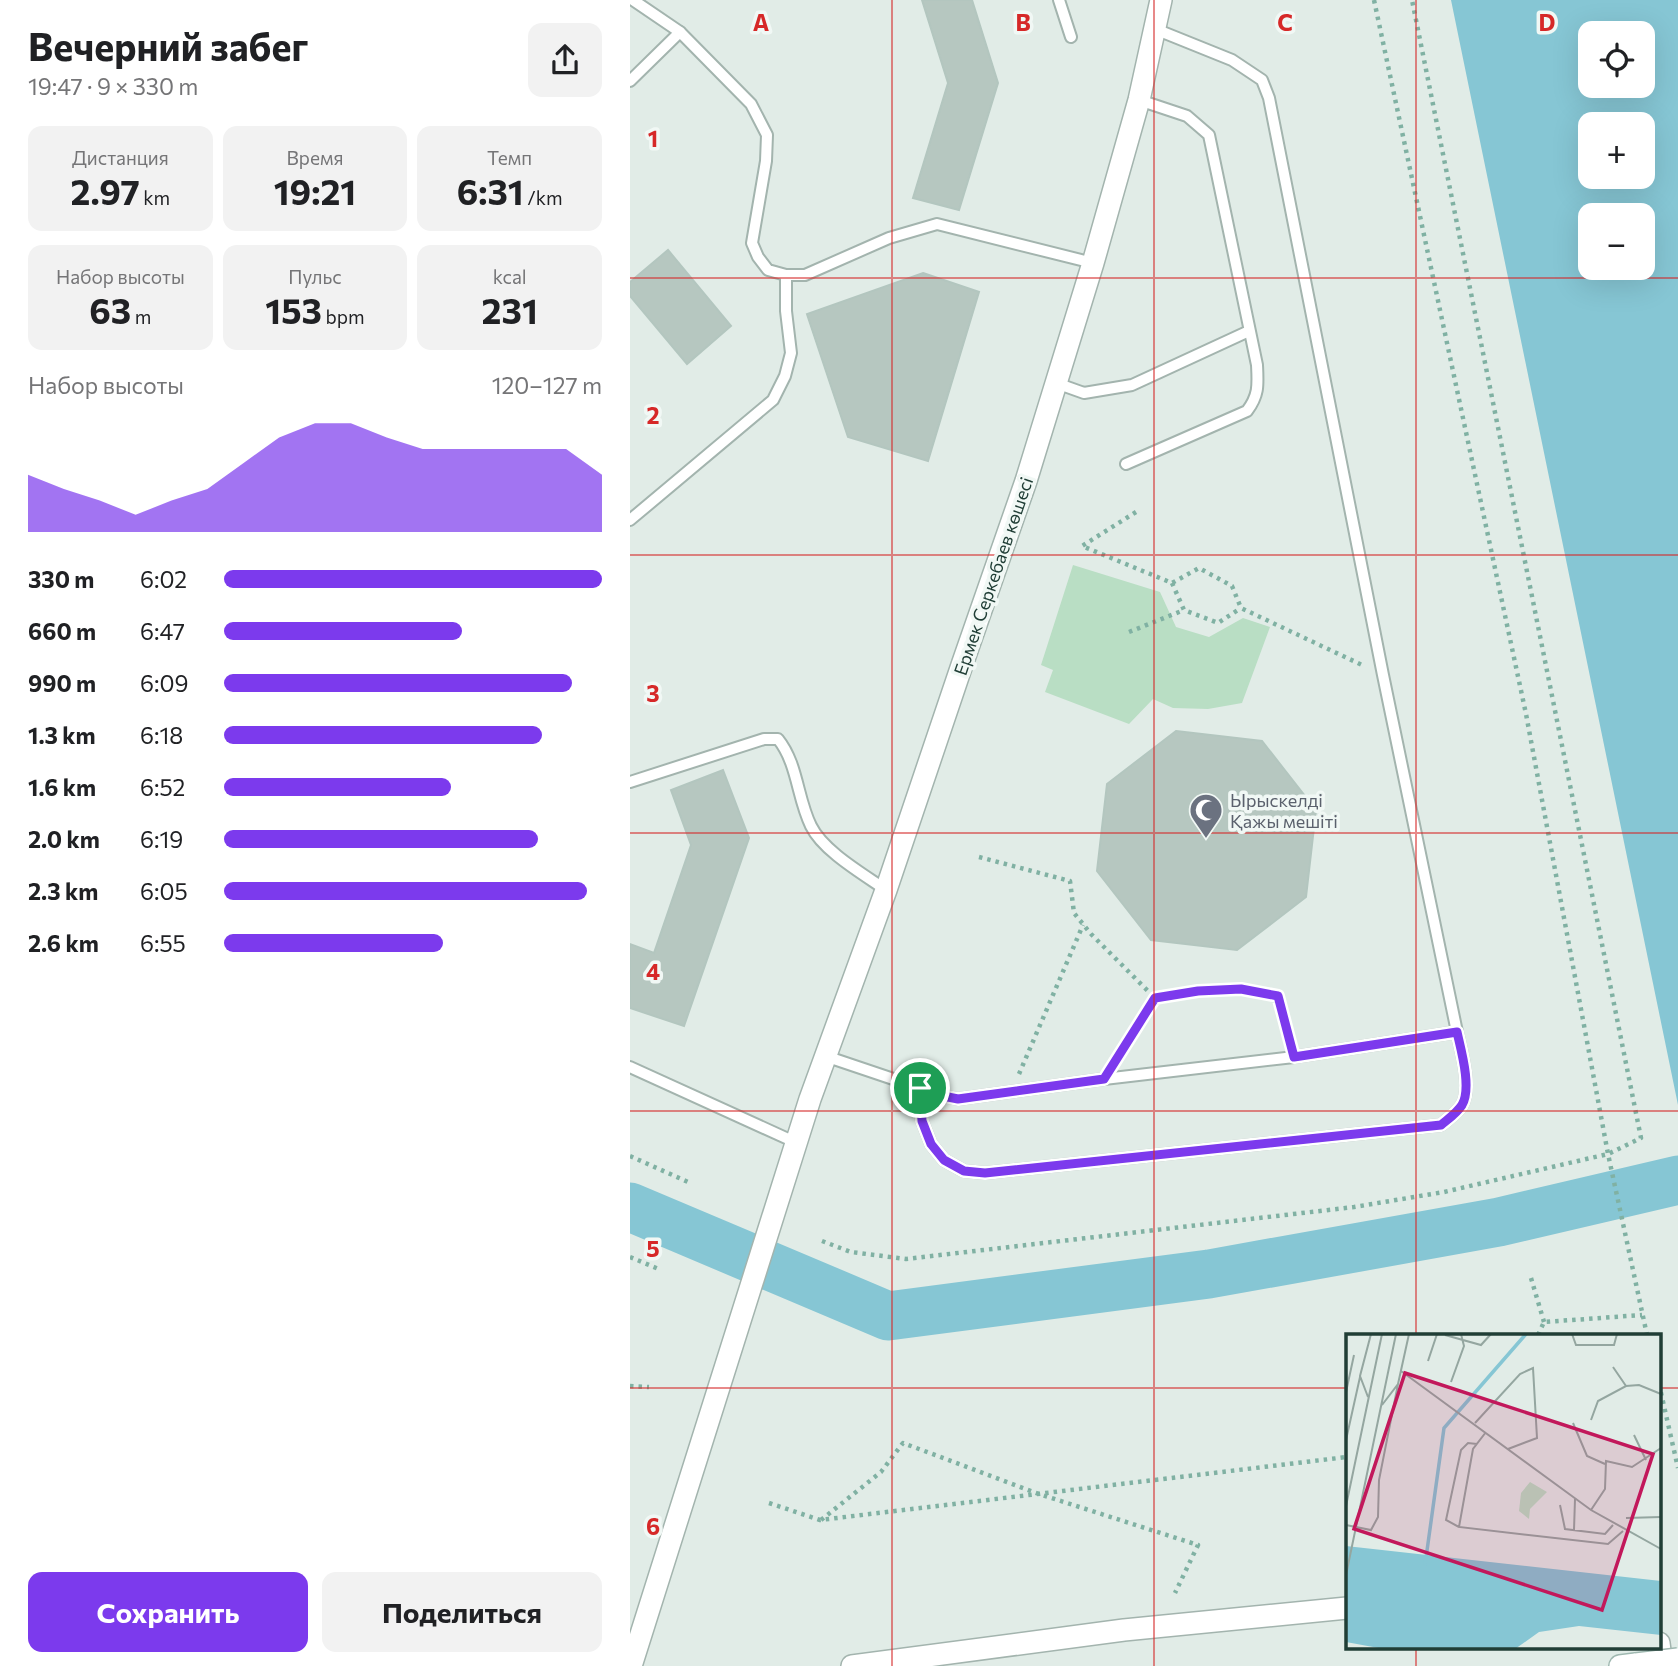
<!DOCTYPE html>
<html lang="ru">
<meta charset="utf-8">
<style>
:root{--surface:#fff;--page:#f2f2f2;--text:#202124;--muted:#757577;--accent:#7c3aed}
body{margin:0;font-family:Commissioner,sans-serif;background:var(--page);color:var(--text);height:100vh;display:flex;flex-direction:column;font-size:26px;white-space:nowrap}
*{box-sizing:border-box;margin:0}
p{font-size:23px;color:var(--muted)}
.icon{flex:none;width:38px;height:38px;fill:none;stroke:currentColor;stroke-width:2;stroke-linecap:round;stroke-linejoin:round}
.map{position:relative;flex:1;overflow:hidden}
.sheet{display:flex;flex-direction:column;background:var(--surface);width:630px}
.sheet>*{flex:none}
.tools{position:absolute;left:948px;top:21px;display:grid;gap:14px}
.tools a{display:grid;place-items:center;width:77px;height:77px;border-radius:14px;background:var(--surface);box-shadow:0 7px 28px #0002;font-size:35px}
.pin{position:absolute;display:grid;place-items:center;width:60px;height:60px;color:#fff;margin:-30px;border:4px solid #fff;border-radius:50%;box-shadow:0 2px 7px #0007}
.round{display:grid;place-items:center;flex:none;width:74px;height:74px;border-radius:14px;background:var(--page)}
.headline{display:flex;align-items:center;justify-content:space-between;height:119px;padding:0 28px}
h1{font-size:38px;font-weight:700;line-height:52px}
.figures{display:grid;grid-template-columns:repeat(3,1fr);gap:10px;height:119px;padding:7px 28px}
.figures div{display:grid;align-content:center;border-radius:14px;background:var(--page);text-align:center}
.figures b{font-size:35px;font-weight:700}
.figures small{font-size:19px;font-weight:400}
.figures p{font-size:19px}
.chart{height:196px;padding:14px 28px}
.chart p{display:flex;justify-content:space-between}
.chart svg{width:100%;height:126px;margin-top:7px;fill:var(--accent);opacity:.7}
.button{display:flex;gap:14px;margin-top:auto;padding:14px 28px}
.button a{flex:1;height:80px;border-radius:14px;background:var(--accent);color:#fff;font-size:28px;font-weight:700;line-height:80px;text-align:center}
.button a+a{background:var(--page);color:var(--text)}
ul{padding:0 28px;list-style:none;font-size:23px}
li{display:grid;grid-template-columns:112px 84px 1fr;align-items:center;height:52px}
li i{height:18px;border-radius:9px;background:var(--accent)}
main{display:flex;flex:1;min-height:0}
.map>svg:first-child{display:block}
.green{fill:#b9dec4}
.water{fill:#86c6d4;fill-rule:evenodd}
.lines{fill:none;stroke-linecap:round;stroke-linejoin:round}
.river{stroke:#86c6d4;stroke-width:49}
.building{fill:#b6c7c0;stroke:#b3c6bf;stroke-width:2}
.service-casing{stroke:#a3b4ae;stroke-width:14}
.minor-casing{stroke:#a3b4ae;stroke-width:24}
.tertiary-casing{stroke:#a3b4ae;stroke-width:24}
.secondary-casing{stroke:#9fb8b0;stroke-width:24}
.path{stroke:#80b1a3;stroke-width:4.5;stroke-dasharray:3.5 5;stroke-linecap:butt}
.service{stroke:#fff;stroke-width:10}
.minor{stroke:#fff;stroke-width:21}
.tertiary{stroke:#fff;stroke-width:21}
.secondary{stroke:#fff;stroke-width:21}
.secondary-bridge-casing{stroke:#9fb8b0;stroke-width:24;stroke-linecap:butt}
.secondary-bridge{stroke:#fff;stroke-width:21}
.route-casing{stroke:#fff;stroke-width:14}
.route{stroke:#7c3aed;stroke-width:9}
.grid{fill:none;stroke:#d62828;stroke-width:2;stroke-opacity:0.55}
.labels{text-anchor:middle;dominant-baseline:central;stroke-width:7;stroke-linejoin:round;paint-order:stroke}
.street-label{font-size:18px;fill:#203e36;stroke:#f1f8f5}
.worship-label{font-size:18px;fill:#5b616d;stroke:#f1f8f5;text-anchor:start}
.inset-river{fill:none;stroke:#86c6d4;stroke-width:3.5}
.inset-road{fill:none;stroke:#94a6a0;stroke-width:2}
.view{fill:#c2185b;fill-opacity:0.15;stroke:#c2185b;stroke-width:3.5}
.inset-edge{fill:none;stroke:#203e36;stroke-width:3.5}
.grid-label{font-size:23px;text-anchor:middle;font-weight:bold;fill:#d62828;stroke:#f1f8f5;stroke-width:7;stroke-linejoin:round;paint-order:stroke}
</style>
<main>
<section class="sheet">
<div class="headline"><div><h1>Вечерний забег</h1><p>19:47 · 9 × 330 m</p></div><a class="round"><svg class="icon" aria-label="share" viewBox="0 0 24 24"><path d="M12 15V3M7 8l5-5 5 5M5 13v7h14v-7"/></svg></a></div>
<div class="figures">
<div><p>Дистанция</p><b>2.97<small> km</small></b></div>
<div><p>Время</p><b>19:21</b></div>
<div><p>Темп</p><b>6:31<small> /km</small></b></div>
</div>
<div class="figures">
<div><p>Набор высоты</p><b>63<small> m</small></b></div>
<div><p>Пульс</p><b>153<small> bpm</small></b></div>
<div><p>kcal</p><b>231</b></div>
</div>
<div class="chart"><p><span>Набор высоты</span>120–127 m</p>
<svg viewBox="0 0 160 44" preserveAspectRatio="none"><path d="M0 44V24L10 29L20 33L30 38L40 33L50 29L60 20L70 11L80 6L90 6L100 11L110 15L120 15L130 15L140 15L150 15L160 24V44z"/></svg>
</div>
<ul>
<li><b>330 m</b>6:02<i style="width:100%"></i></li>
<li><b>660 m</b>6:47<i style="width:63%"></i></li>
<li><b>990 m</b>6:09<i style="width:92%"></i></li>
<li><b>1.3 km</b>6:18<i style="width:84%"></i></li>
<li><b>1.6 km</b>6:52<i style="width:60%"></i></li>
<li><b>2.0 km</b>6:19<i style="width:83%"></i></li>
<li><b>2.3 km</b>6:05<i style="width:96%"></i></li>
<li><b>2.6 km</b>6:55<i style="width:58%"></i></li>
</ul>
<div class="button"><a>Сохранить</a><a>Поделиться</a></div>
</section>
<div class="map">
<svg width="1048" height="1666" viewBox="0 0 1048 1666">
<rect width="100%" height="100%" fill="#e1ece7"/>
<path class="green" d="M 443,565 L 530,592 L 546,627 L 579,637 L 613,618 L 640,627 L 612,703 L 578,709 L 543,708 L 523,699 L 499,724 L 415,692 L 423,670 L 411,665 Z"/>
<path class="water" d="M 821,0 L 1048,0 L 1048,1105 ZM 961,33 L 1013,33 L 1013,86 L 961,86 ZM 961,124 L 1013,124 L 1013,177 L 961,177 ZM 961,215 L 1013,215 L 1013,268 L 961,268 Z"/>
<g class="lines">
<path class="river" d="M 0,1207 L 258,1316 L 579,1274 L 869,1222 L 1048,1180"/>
</g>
<g class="building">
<path d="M 292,0 L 342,0 L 368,83 L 329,210 L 283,198 L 318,83 Z"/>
<path d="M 38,250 L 101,326 L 57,364 L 0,296 L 0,282 Z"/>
<path d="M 293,273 L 349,292 L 298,461 L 218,437 L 177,314 Z"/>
<path d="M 546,731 L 632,741 L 686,810 L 676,897 L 607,950 L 521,940 L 467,871 L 477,784 Z"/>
<path d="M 93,770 L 119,838 L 54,1026 L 0,1008 L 0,944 L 24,953 L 61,845 L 41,790 Z"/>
</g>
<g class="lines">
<defs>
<g id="service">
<path d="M 3,0 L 50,32 L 121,104 L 137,135 L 136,161 L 122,243 L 128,257 L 138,270 L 156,275 L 175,275 L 259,238 L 307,224 L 463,263"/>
<path d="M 429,0 L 441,37"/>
<path d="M 0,81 L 50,32"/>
<path d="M 426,383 L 454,393 L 502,385 L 619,331"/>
<path d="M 496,464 L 617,411 C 629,395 628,385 627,365 L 579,135 L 557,116 L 509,100"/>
<path d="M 0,520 L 143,400 L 155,376 L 161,353 L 156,311 L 156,275"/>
<path d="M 0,782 L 134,739 L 148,739 C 168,764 167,798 181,826 C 193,851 233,874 256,890"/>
<path d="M 195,1056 L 290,1088 L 308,1095 L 328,1099 L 474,1079 L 664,1057 L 827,1032 L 753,675 L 639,98 L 632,80 L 602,60 L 525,29"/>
<path d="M 0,1067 L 167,1143"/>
<path d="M 290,1088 L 292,1121 L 301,1144 L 314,1160 L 334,1171 L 355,1173 L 811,1125 C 818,1119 827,1113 832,1105 C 842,1088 831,1050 827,1032"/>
</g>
<path id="minor" d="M 1,1666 L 180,1099 L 256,890 L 333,662 L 396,481 L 463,263 L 509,100 L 531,0"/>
<g id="tertiary">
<path d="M 1029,1643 L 1032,1666"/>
<path d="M 222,1666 L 494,1630 L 717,1608"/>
</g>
<path id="secondary" d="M 990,1666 L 1006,1664"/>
</defs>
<use href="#service" class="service-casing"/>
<use href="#minor" class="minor-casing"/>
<use href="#tertiary" class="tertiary-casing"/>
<use href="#secondary" class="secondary-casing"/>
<g class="path">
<path d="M 744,0 L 896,714 L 978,1154 L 1017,1335"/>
<path d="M 506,512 L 452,546 L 542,583 L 569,568 L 602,586 L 611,608 L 732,665"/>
<path d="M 542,583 L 554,610 L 588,623 L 611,608"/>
<path d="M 499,632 L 554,610"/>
<path d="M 349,857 L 440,881 L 444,913 L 461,934 L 525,998 L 486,1060"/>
<path d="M 525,998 L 568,991 L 611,989 L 648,996 L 660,1039"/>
<path d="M 389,1074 L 453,925"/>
<path d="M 0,1156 L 58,1182"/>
<path d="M 192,1241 L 221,1252 L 276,1259 L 724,1207 L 814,1192 L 978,1154 L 1011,1138 L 782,0"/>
<path d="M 0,1257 L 31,1270"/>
<path d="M 901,1278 L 914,1322"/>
<path d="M 908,1335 L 914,1322 L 1012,1315"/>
<path d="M 1029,1384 L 1048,1468"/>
<path d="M 0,1386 L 19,1387"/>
<path d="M 139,1503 L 190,1520 L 717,1457"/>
<path d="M 191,1520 L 251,1472 L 273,1443 L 409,1494 L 568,1545 L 545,1593"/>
</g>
<use href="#service" class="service"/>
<use href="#minor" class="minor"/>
<use href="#tertiary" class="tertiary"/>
<use href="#secondary" class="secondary"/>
<defs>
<path id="secondary-bridge" d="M 1006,1664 L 1048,1659"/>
</defs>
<use href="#secondary-bridge" class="secondary-bridge-casing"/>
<use href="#secondary-bridge" class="secondary-bridge"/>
</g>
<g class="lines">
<defs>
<path id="route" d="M 611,989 L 648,996 L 664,1057 L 827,1032 C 831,1050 842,1088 832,1105 C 827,1113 818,1119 811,1125 L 355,1173 L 334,1171 L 314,1160 L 301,1144 L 292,1121 L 290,1088 L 308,1095 L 328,1099 L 474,1079 L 525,998 L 568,991 Z"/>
</defs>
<use href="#route" class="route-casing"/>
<use href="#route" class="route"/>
</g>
<path class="grid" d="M 262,0 L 262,1666M 524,0 L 524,1666M 786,0 L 786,1335M 0,278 L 1048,278M 0,555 L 1048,555M 0,833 L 1048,833M 0,1111 L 1048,1111M 0,1388 L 717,1388M 1029,1388 L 1048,1388M 786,1647 L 786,1666"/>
<defs>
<symbol id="mosque-pin" viewBox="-11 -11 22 30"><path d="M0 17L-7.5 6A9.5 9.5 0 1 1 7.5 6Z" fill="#6b7280" stroke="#f1f8f5"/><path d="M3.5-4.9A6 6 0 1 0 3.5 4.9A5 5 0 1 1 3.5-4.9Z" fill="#fff"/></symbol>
</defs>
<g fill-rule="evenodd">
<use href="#mosque-pin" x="557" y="791" width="38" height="52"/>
</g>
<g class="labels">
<g class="street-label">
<text transform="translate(363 576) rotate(-71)">Ермек Серкебаев көшесі</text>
</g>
<g class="worship-label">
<text x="600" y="800">Ырыскелді<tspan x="600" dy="21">Қажы мешіті</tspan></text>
</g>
</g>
<g transform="translate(716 1334)">
<rect width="315" height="315" fill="#e1ece7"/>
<path d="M 184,148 L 201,158 L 184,175 L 183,185 L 173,177 L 175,159 Z" fill="#b9dec4"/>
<path d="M 0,212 L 315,247 L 315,301 L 233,292 L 193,298 L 169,315 L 38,315 L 0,308 Z" fill="#86c6d4"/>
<path class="inset-river" d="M 79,231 L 98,94 L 180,0"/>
<path class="inset-road" d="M 226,0 L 230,11 L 268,11 L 271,0M 99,1 L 135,11 L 145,0M 82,27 L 91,0M 267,33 L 280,52M 55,37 L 245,176 L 315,215M 105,48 L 118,12 L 115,0M 0,58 L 8,21M 22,63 L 14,42 L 25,0M 36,71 L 52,50 L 63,0M 245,86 L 252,67 L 280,52 L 293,51 L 315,60M 129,89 L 174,40 L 187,34 L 191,104 L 162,115M 227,89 L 241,122 L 259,130M 140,98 L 127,115 L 113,193 L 262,210 L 277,197M 288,101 L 300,126M 0,106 L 14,43M 214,171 L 219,195 L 259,200 L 267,191M 0,172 L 36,0M 245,176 L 259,155 L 260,127 L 286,133 L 315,114M 280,184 L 315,183M 0,191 L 25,196 L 32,183 L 33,146 L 52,50M 113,193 L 100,186 L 115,116 L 122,109 L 131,110M 228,196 L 229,165M 0,241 L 50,0"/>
<path class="view" d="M 59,39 L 307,120 L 256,276 L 8,195 Z"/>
<rect width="315" height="315" class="inset-edge"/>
</g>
<g class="grid-label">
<text x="131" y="31">A</text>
<text x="393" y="31">B</text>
<text x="655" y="31">C</text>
<text x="917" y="31">D</text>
<text x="23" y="147">1</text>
<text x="23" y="424">2</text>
<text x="23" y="702">3</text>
<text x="23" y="980">4</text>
<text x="23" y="1257">5</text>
<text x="23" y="1535">6</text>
</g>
</svg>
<div class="tools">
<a><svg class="icon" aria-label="locate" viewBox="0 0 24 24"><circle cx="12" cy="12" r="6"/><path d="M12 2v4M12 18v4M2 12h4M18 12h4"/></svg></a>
<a>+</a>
<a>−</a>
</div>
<div class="pin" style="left:290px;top:1088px;background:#1e9e55"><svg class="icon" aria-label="arrive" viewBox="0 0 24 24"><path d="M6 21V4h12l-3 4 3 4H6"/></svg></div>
</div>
</main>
